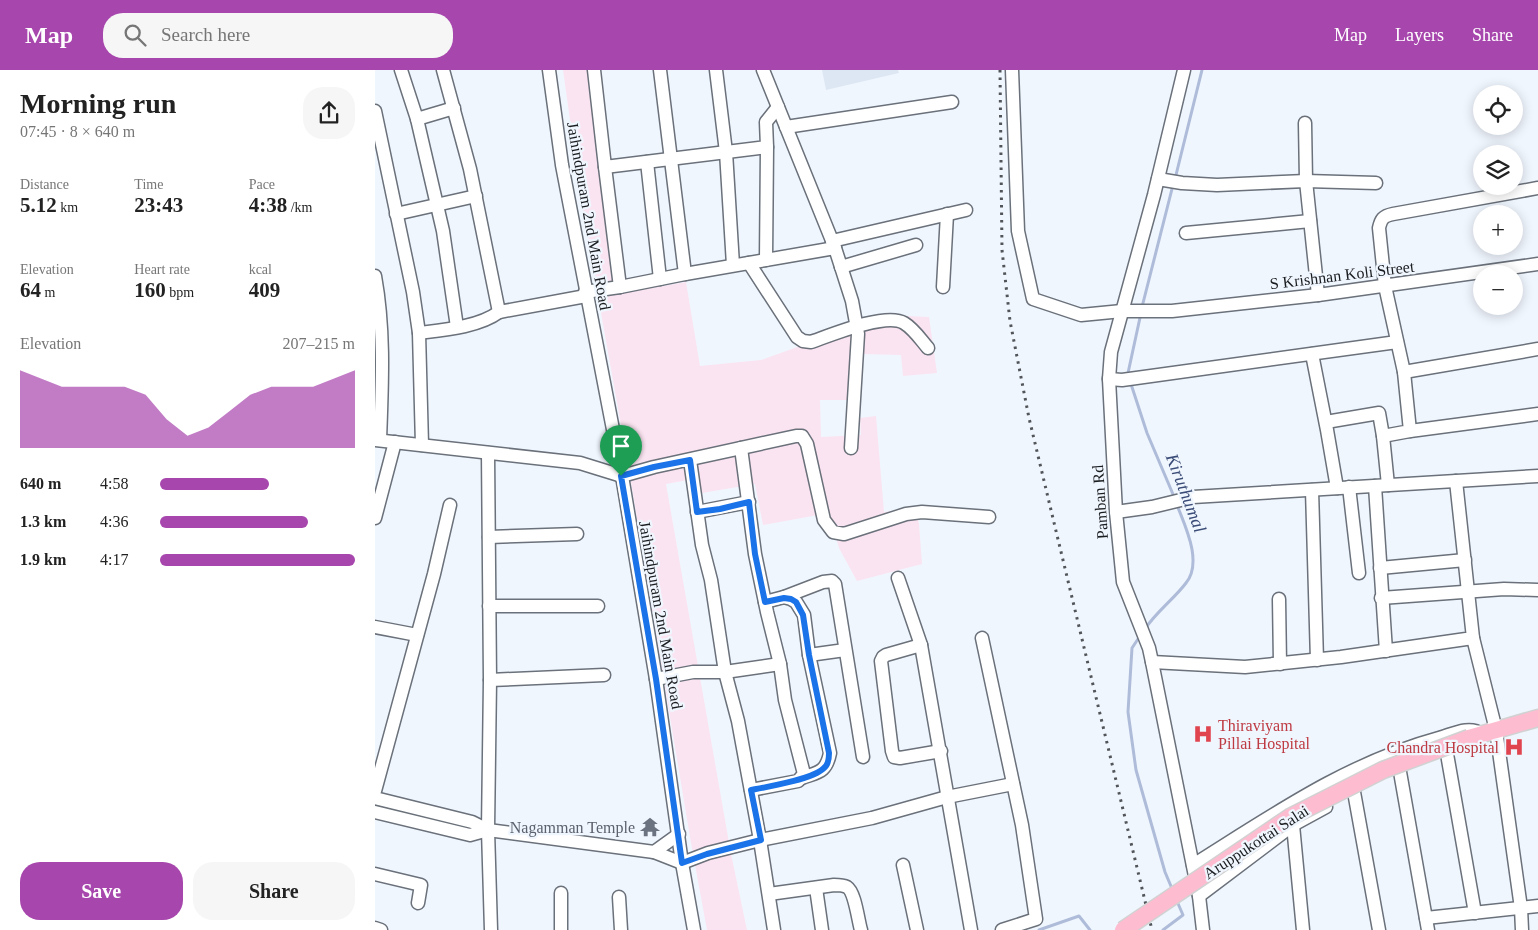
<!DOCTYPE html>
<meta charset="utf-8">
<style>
:root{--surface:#fff;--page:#f6f6f6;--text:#222;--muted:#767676;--accent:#a746ad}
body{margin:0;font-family:"Times New Roman",serif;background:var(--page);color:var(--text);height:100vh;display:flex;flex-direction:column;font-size:19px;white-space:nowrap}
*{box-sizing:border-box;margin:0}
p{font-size:16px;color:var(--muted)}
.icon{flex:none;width:28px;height:28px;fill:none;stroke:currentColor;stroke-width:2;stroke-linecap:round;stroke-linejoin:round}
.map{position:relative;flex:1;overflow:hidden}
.side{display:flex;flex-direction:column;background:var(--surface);width:375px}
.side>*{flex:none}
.tools{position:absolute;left:1098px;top:15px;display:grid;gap:10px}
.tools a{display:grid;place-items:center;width:50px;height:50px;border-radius:50%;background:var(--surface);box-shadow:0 2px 12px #0003;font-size:25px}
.pin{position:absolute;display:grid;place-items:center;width:42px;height:42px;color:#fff;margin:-51px -21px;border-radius:50% 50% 50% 0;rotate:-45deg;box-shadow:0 0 5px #0007}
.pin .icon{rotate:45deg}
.round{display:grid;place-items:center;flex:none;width:52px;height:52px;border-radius:20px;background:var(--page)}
.headline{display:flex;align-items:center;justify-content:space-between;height:85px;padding:0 20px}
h1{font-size:28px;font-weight:700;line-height:38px}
.figures{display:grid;grid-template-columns:repeat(3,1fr);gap:8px;height:85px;padding:5px 20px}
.figures div{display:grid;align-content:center}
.figures b{font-size:21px;font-weight:700}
.figures small{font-size:14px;font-weight:400}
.figures p{font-size:14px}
.chart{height:140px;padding:10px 20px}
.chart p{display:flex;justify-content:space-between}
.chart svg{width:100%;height:90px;margin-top:5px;fill:var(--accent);opacity:.7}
.cta{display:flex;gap:10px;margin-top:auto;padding:10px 20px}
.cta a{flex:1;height:58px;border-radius:20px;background:var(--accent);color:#fff;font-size:20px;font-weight:700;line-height:58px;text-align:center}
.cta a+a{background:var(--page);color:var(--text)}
ul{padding:0 20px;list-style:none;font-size:16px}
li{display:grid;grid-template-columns:80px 60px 1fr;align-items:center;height:38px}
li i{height:12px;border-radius:6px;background:var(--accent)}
header{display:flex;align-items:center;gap:30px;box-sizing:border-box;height:70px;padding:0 25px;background:var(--accent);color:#fff}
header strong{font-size:24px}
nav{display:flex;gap:28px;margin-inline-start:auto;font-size:18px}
.search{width:350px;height:45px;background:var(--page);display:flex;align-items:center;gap:12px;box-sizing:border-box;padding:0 18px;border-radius:20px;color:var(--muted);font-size:19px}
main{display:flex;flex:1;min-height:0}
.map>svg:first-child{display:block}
.commercial{fill:#fae4f1}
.built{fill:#dde7f3}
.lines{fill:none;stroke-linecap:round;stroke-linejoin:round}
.stream{stroke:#aebcd9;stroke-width:3}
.minor-casing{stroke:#6a717a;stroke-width:15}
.major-casing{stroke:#d1d2d2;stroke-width:19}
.minor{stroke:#fff;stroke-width:12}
.major{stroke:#fdbcd0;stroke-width:16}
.rail{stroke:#515559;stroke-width:3;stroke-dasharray:2.5 5;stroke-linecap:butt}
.major-bridge-casing{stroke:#d1d2d2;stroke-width:19;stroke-linecap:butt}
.major-bridge{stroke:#fdbcd0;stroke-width:16}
.route-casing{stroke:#fff;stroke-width:10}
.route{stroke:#1a73e8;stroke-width:6}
.labels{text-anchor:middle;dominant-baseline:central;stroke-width:4.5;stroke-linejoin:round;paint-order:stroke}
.street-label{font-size:16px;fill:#1a1d20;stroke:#f0f6fe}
.health-label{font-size:16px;fill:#be3a42;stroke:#f0f6fe;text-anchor:start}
.worship-label{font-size:16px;fill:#5b616d;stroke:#f0f6fe;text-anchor:end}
.water-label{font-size:18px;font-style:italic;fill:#394b76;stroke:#f0f6fe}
</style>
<header>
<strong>Map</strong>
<div class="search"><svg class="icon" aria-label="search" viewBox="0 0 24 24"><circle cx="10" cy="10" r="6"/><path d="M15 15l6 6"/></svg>Search here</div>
<nav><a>Map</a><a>Layers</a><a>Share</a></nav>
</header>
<main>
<section class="side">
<div class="headline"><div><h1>Morning run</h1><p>07:45 · 8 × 640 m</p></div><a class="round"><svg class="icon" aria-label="share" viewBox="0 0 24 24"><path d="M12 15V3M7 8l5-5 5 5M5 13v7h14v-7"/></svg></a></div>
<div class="figures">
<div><p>Distance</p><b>5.12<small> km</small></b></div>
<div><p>Time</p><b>23:43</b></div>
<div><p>Pace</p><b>4:38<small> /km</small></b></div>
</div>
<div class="figures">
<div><p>Elevation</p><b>64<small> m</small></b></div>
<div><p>Heart rate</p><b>160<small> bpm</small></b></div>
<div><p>kcal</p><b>409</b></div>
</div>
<div class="chart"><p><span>Elevation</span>207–215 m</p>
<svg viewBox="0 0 160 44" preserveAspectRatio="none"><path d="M0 44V6L10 10L20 14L30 14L40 14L50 14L60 18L70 30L80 38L90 34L100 26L110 18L120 14L130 14L140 14L150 10L160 6V44z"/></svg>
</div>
<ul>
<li><b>640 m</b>4:58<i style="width:56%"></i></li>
<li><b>1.3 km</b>4:36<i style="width:76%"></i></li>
<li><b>1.9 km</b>4:17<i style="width:100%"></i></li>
</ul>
<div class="cta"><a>Save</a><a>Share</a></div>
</section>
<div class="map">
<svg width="1163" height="860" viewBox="0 0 1163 860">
<rect width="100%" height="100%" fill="#f0f6fe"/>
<path class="commercial" d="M 188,0 L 218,0 L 249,223 L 311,212 L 325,296 L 386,290 L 511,245 L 554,247 L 562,303 L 528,306 L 526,285 L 488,284 L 484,330 L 445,330 L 446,367 L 486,365 L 485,348 L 501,346 L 509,442 L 540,438 L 544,454 L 547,494 L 482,511 L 464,478 L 454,443 L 388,455 L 380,414 L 327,423 L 324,408 L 291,414 L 356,784 L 372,860 L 332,860 L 316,773 L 253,394 L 208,142 Z"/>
<path class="built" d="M 447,0 L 523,0 L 524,3 L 451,20 Z"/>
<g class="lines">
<g class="stream">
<path d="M 800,109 L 827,0"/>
<path d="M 767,237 L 798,115"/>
<path d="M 753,305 L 753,303 L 766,243"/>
<path d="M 755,311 L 772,363 L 800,429"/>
<path d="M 770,559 C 781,542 799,529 811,513 C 828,492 810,456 802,435"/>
<path d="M 765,566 L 757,578 L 753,642 L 761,700 L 790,802 L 798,821"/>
<path d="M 664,860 L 704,846 L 715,860"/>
<path d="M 788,860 L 808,845 L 801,829"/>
</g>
<defs>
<g id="minor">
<path d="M 26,0 L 42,49 L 68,161 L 82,257"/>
<path d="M 174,0 L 187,95 L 247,406 L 281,609 L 307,793 L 319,860"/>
<path d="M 219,0 L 230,97 L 392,77 L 391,52 L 403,37"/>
<path d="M 285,0 L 310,204"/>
<path d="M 341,0 L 351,82 L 358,195"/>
<path d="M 388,0 L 460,178 L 477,231 L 483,264 L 476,378"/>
<path d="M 637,0 L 643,161 L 658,229 L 706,245 L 747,241 L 797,241 L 943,225 L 1163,194"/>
<path d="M 809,0 L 779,125 L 736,282 L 734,309 L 741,442 L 748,512 L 774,578 L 777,592 L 824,826 L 828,860"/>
<path d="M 0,41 L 38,222 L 44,263 L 47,375"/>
<path d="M 42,49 L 79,38"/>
<path d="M 930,53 L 931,111 L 943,225"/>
<path d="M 411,57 L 577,32"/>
<path d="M 272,92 L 285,209"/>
<path d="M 230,97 L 245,217"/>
<path d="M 783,109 L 807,113 L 842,115 L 931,111 L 1001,113"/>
<path d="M 21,144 L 101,126"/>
<path d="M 811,163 L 935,151"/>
<path d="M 457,171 L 591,140"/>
<path d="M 391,190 L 392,77"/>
<path d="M 374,193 L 422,267 L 428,271 L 436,272 C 456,265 511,242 529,253 C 539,259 546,270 553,278"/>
<path d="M 466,197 L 541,175"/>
<path d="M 0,206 C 10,261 7,315 5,370"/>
<path d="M 568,217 L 572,144"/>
<path d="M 210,222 L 245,217 L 310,204 L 460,178"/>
<path d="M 124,242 L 211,226"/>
<path d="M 44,263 C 68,260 104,257 124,242 L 95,99 L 68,0"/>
<path d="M 937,284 L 952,360 L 962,418"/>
<path d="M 1029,302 L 1163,279"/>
<path d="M 734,309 L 747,310 L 1022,272"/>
<path d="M 951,352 L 1004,343 L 1008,366"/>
<path d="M 1035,361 L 1163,344"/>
<path d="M 0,370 L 205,393 L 247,406 L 279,397 L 421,366 L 427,366 L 432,374 L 449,450 L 458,462 L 469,464 L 531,444 L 547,442 L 614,447"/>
<path d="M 366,378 L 380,484 L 392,542 L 405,594 L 410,630 L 429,704 L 423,711 L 376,720"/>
<path d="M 113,383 L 115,610 L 113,760 L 116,860"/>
<path d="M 315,390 L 327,475 L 336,510 L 350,602 L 363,651 L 385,770 L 399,860"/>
<path d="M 1013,415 L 1008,366 L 1035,361 L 1029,302 L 1010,216 L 1004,158 C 1006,149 1008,146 1018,144 L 1163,118"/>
<path d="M 1000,416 L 1011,581"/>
<path d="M 974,417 L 984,503"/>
<path d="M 937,420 L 942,590"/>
<path d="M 322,442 L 374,432"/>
<path d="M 741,442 L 777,437 L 818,427 L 1163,406"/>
<path d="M 0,448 L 20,372"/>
<path d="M 114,467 L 202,464"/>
<path d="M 1005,498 L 1090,490"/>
<path d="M 523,508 L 546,575 L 596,860"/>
<path d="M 409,527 L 448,512 L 457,511 L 460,514 L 488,687"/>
<path d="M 1006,528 L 1129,519 L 1163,520"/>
<path d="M 904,529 L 905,594"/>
<path d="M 390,532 L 409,527 L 416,529 L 421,532 L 429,545 L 434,585 L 455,683 C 451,703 443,702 427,708"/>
<path d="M 114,536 L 223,536"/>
<path d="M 0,557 L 42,565"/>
<path d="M 607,568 L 647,755 L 661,849 L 627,860"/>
<path d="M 1098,568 L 1121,660 L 1146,838 L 1147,860"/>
<path d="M 546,575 L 511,585 L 508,587 L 506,591 L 517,681 L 519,687 L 525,688 L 566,681"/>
<path d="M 434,585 L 470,580"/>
<path d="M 777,592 L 870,597 L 966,587 L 1098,568 L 1081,411"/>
<path d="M 281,609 L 318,602 L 350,602 L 405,594"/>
<path d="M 115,610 L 229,605"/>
<path d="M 1072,684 L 1100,843"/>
<path d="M 1025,702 L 1053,860"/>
<path d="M 0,721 L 59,504 L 75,435"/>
<path d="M 979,722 L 1004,860"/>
<path d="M 0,728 L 97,752 L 113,760 L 279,782 L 307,793 L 333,783 L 385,770 L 497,748 L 572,727 L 638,714"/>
<path d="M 0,742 L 95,765 L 113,760"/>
<path d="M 918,755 L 928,860"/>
<path d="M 279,782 L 304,764"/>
<path d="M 528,795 L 542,860"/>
<path d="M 818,795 C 898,745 972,693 1064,668 C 1078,664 1094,655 1107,664 L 1106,665"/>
<path d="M 0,804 L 46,815 L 43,833"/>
<path d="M 441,818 L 447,860"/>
<path d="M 186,823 L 186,860"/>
<path d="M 394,824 L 459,815 C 463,815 468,815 472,817 C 480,822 483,850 486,860"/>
<path d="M 824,826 L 918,755 L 951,737"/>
<path d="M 244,827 L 246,860"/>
<path d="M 1051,848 L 1163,836"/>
<path d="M 0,858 L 6,860"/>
</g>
<path id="major" d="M 1094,668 L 1163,648"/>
</defs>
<use href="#minor" class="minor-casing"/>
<use href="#major" class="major-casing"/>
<use href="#minor" class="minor"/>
<use href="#major" class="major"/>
<path class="rail" d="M 625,0 L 627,180 L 635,251 L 654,348 L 681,461 L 777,860"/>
<defs>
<path id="major-bridge" d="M 748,860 L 915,747 L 1008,700 L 1094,668"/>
</defs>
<use href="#major-bridge" class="major-bridge-casing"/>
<use href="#major-bridge" class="major-bridge"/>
</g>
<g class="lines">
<defs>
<path id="route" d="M 315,390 L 322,442 L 345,439 L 374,432 L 380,484 L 390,532 L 409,528 L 416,529 L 421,532 L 428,545 L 434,585 L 454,683 C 454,688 453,695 449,698 C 439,709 392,717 376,720 L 386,770 L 332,784 L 307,793 L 281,609 L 246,406 L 279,397 Z"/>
</defs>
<use href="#route" class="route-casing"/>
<use href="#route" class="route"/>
</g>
<defs>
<symbol id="hospital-bare" viewBox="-9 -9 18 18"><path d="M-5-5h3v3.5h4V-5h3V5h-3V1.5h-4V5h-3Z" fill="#e0444e" stroke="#f0f6fe" stroke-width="2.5" paint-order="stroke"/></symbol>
<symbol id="temple-bare" viewBox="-9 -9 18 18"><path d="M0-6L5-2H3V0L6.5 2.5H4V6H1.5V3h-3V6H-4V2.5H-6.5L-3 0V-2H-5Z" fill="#6b7280" stroke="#f0f6fe" stroke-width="2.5" paint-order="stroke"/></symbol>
</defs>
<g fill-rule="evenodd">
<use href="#hospital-bare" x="814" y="650" width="28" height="28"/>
<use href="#hospital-bare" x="1125" y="663" width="28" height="28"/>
<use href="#temple-bare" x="261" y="743" width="28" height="28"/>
</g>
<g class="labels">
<g class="street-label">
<text transform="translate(214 146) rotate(80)">Jaihindpuram 2nd Main Road</text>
<text transform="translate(967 205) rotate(-7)">S Krishnan Koli Street</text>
<text transform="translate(725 432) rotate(-94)">Pamban Rd</text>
<text transform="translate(286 545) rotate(80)">Jaihindpuram 2nd Main Road</text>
<text transform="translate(881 772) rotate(-33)">Aruppukottai Salai</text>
</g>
<g class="health-label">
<text x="843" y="655">Thiraviyam<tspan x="843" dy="18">Pillai Hospital</tspan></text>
<text x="1124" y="677" text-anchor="end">Chandra Hospital</text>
</g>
<g class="worship-label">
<text x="260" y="757">Nagamman Temple</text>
</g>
<g class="water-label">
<text transform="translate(811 423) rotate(69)">Kiruthumal</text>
</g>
</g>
</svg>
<div class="tools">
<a><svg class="icon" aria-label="locate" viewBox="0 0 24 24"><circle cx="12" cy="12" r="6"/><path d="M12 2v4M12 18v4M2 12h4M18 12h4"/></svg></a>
<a><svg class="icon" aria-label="layers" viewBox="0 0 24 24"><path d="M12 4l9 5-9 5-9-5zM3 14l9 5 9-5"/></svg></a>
<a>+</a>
<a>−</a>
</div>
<div class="pin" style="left:246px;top:406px;background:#1e9e55"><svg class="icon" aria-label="arrive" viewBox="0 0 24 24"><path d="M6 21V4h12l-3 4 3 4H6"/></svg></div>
</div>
</main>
